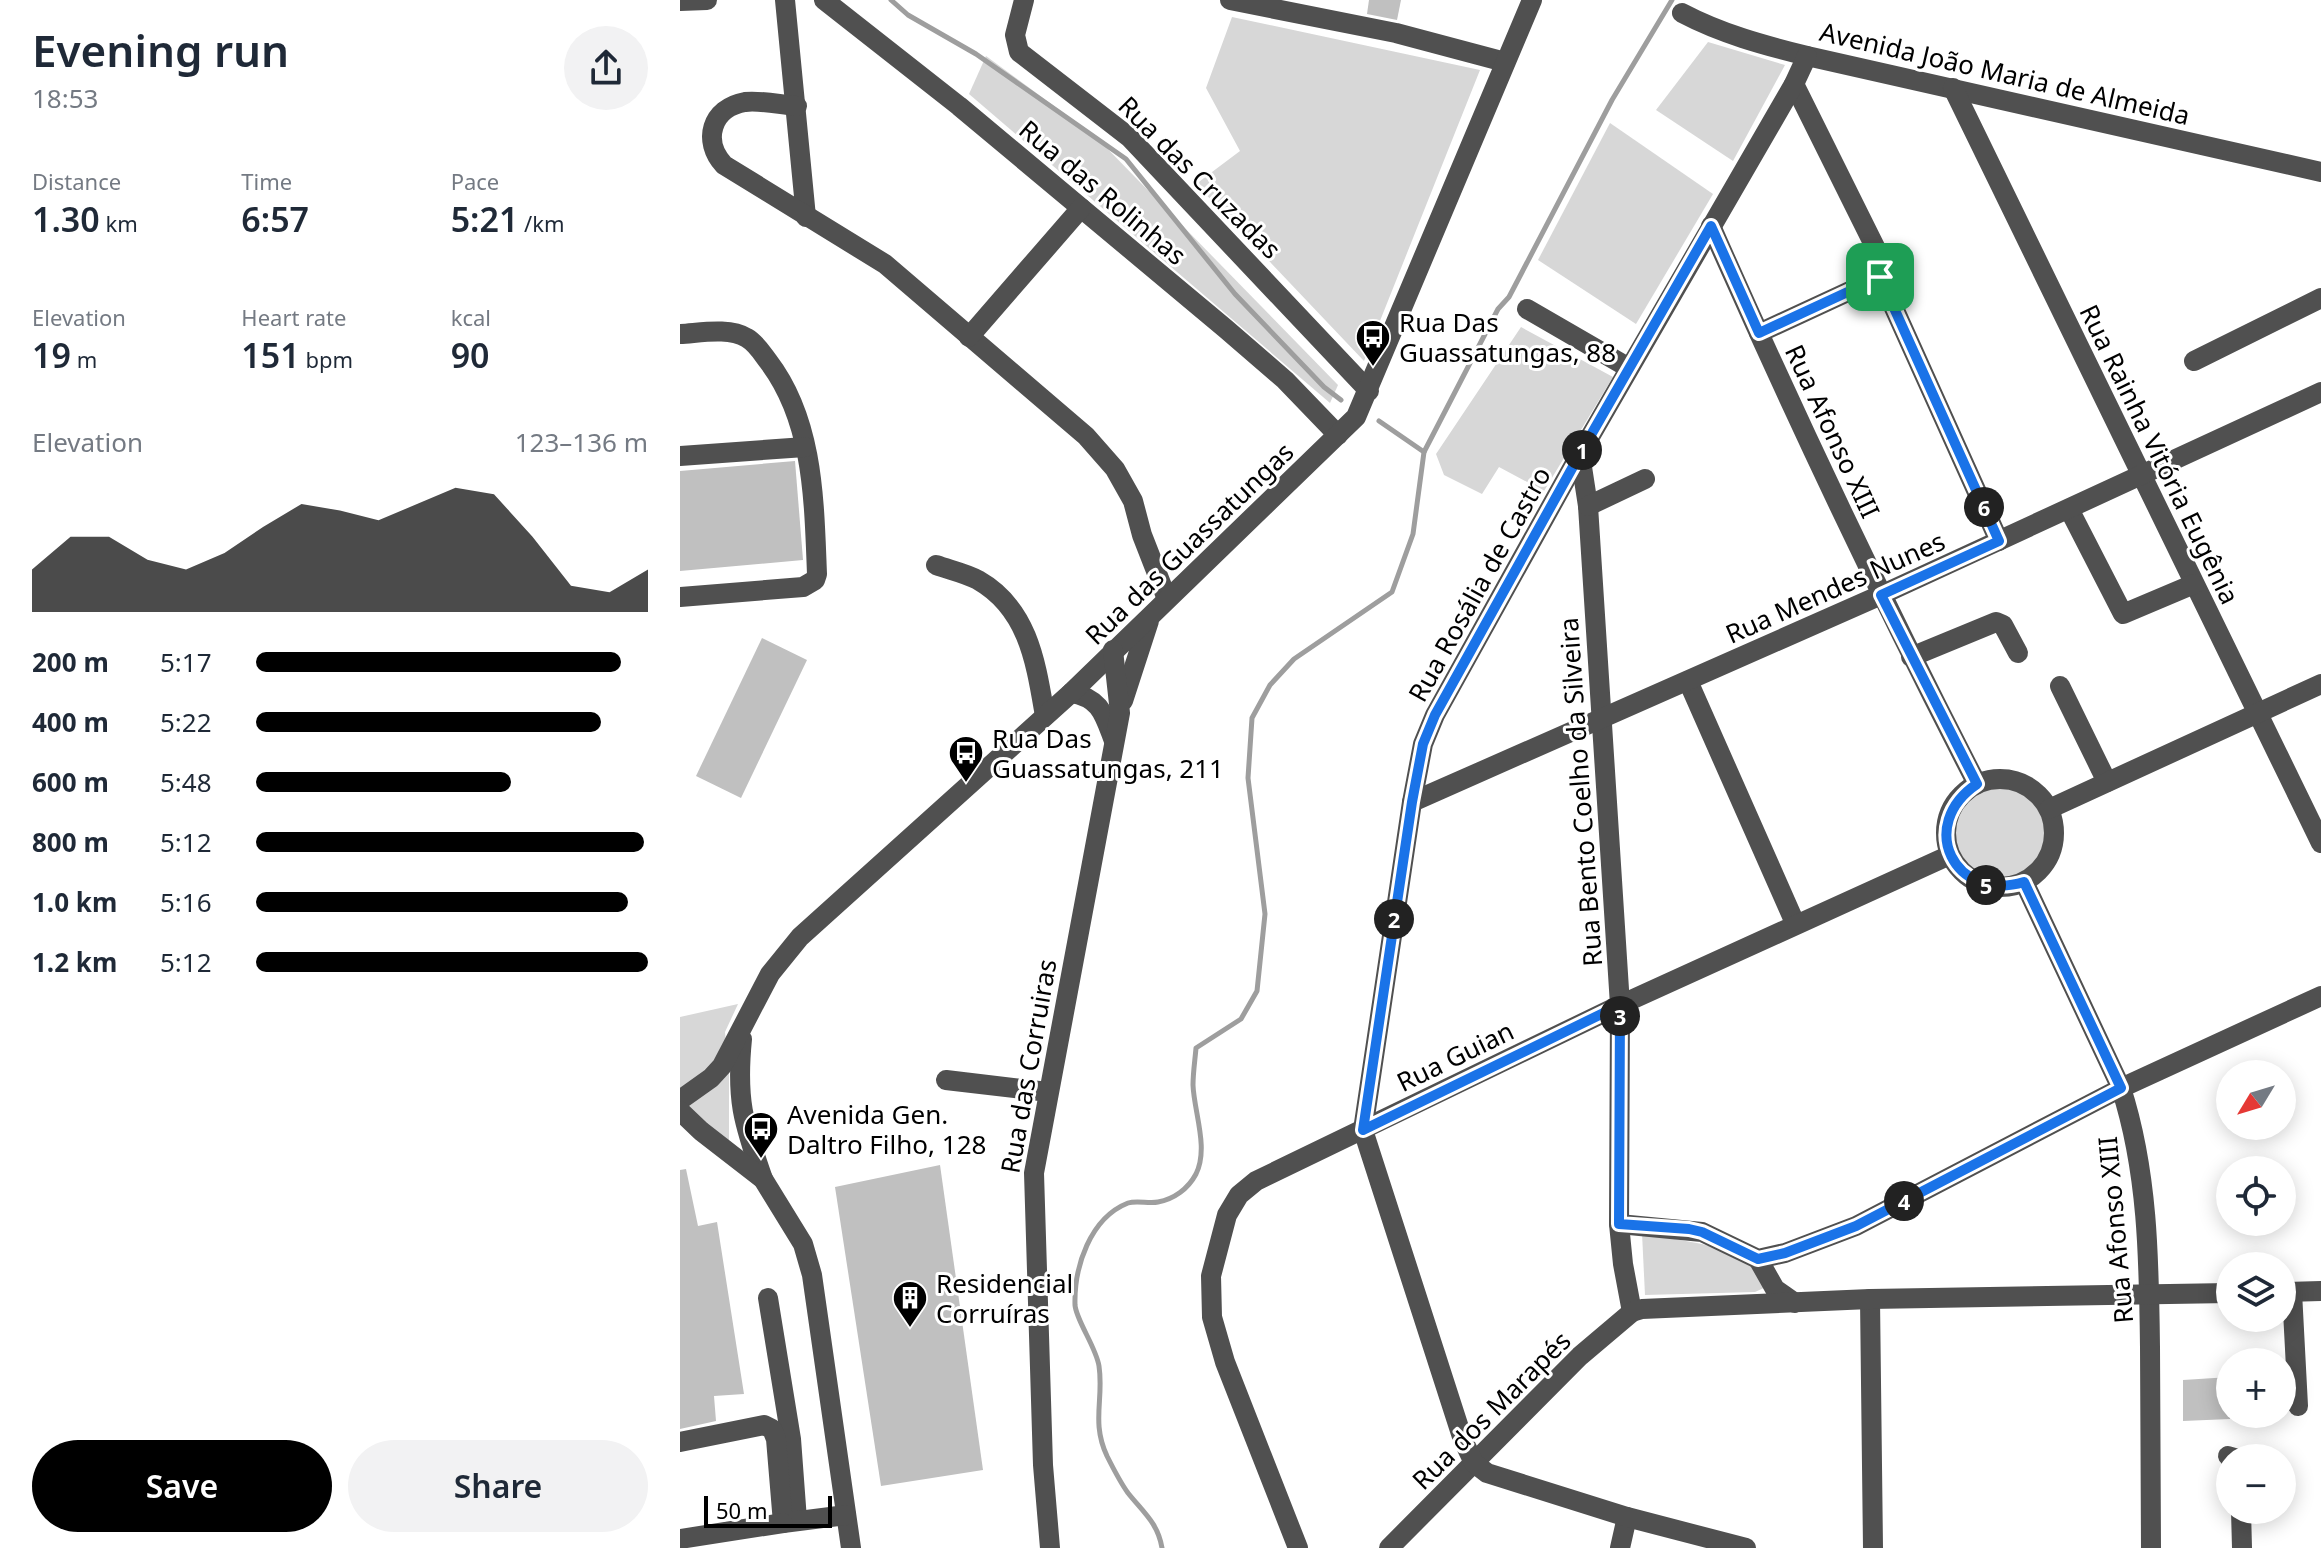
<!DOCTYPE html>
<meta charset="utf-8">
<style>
:root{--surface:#fff;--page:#f2f2f3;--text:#1f2937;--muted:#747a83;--accent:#000}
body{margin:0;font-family:"Noto Sans",sans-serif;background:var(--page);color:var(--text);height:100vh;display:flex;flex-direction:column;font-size:30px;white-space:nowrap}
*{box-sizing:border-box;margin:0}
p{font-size:26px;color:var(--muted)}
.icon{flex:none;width:44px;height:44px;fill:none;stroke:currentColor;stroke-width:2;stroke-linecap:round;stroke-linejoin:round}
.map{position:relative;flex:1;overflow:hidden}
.drawer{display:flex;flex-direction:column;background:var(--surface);width:680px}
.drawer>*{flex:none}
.needle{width:52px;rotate:232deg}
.tools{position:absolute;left:1536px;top:1060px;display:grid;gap:16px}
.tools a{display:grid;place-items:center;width:80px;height:80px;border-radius:50%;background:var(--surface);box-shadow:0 4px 20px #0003;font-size:40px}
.scale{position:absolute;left:24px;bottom:20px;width:128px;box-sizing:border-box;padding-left:8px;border:4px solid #000;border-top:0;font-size:22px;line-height:28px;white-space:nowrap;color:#000;-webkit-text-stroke:6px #fff;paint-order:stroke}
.pin{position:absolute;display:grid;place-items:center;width:68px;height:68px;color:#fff;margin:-34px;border-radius:16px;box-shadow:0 4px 12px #0006}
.km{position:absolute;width:40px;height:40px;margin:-20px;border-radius:50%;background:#222;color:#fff;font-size:22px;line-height:40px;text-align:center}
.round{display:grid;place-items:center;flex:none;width:84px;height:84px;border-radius:42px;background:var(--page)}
.overview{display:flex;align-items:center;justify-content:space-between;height:136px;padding:0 32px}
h1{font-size:44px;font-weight:600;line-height:60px}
.metrics{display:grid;grid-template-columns:repeat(3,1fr);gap:12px;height:136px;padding:8px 32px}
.metrics div{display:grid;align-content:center}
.metrics b{font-size:34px;font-weight:600}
.metrics small{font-size:22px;font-weight:400}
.metrics p{font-size:22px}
.chart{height:224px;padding:16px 32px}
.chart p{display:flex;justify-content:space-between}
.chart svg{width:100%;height:144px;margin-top:8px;fill:var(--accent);opacity:.7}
.cta{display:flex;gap:16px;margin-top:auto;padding:16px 32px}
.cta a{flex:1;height:92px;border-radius:48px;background:var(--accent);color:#fff;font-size:32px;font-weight:600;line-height:92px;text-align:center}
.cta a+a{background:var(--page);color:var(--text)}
ul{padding:0 32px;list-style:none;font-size:26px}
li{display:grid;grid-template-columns:128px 96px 1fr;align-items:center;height:60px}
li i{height:20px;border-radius:10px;background:var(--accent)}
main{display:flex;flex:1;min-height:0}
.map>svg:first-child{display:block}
.green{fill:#d7d7d7}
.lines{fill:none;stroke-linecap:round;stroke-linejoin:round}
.stream{stroke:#9e9e9e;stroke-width:5}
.building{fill:#c0c0c0}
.minor{stroke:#505050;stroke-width:20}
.route-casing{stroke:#fff;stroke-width:16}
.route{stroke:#1a73e8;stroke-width:10}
.labels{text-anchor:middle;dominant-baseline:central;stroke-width:6;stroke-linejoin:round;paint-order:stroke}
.street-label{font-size:26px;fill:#000;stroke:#fff}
.poi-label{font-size:26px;fill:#000;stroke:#fff;text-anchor:start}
</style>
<main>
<section class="drawer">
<div class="overview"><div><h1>Evening run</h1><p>18:53</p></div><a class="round"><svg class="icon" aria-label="share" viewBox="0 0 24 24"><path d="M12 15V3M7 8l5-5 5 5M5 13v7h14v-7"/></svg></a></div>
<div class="metrics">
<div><p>Distance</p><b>1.30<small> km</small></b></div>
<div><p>Time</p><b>6:57</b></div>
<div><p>Pace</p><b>5:21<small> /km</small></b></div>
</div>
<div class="metrics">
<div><p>Elevation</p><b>19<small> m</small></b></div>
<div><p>Heart rate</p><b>151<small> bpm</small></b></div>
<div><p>kcal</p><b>90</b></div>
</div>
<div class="chart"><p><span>Elevation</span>123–136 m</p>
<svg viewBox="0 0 160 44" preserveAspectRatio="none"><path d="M0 44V31L10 21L20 21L30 28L40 31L50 26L60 18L70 11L80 13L90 16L100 11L110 6L120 8L130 21L140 36L150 38L160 31V44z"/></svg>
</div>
<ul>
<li><b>200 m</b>5:17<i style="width:93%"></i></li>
<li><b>400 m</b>5:22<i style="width:88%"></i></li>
<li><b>600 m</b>5:48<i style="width:65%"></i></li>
<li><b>800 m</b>5:12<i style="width:99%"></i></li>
<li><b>1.0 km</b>5:16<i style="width:95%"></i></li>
<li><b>1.2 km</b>5:12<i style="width:100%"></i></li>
</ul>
<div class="cta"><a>Save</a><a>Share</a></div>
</section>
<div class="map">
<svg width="1641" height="1548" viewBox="0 0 1641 1548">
<rect width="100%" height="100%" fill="#fff"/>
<g class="green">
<path d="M 552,17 L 800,70 L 684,361 L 516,184 L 560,151 L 526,88 Z"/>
<path d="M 1028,42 L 1105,65 L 1053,161 L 976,110 Z"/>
<path d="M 306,56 L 416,137 L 658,385 L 650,403 L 289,94 Z"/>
<path d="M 930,123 L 1033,194 L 956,324 L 858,260 Z"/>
<path d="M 841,327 L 933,377 L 864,491 L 819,467 L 802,494 L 764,475 L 756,454 Z"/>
<circle cx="1319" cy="834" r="49"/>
<path d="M 58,1004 L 45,1032 L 49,1075 L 49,1141 L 0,1106 L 0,1017 Z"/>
<path d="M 962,1233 L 1022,1244 L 1039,1249 L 1080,1271 L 1086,1287 L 1075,1292 L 965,1295 Z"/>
</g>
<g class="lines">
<g class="stream">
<path d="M 211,0 L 228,15 L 296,54 L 446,159 L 555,294 L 644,387 L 661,400"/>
<path d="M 699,421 L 744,452"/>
<path d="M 482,1548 C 478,1523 463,1512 448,1493 C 440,1482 433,1468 427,1456 C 411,1422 424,1399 419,1366 C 416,1347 396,1320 395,1305 C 394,1267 410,1218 448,1203 C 457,1200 469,1204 478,1202 C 494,1199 508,1189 516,1174 C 529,1148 514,1112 513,1085 C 513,1073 515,1060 516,1048 L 561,1019 L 577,991 L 585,914 L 568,778 L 572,718 L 590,685 L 614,659 L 712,592 L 733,534 L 744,452 L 818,309 L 829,297 L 932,100 L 992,0"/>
</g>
</g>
<g class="building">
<path d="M 689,0 L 721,0 L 717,20 L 687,14 Z"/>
<path d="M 115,461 L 123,560 L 0,571 L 0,471 Z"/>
<path d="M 82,638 L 127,660 L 61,798 L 16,776 Z"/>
<path d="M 260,1165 L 303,1470 L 201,1486 L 155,1187 Z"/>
<path d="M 6,1169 L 18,1226 L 37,1222 L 64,1394 L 34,1396 L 36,1421 L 0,1429 L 0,1170 Z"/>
<path d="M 1550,1377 L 1550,1419 L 1503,1421 L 1503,1380 Z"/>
</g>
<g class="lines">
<g class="minor">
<path d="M 105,0 L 126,217"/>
<path d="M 144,0 L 279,106 L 546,329 L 605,380 L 658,435"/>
<path d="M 344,0 L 335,35 L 339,52 L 449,137 L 689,391"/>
<path d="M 550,0 L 716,33 L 825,62"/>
<path d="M 0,1 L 27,0"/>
<path d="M 1002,13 C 1042,34 1083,45 1127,56 L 1641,172"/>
<path d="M 1114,84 L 1202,261 L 1200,277 L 1319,541"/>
<path d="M 1273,88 L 1641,843"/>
<path d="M 117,106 C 101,105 81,100 65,102 C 31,108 22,141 44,165 L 205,264 L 406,436 L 435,469 L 453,501 L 462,535 L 487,599"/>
<path d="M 1031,226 C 1114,414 1202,600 1297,784"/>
<path d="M 847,309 L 949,368"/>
<path d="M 1079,333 L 1200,277"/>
<path d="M 0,334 C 20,333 49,327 67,338 C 76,343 82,353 88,361 C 134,421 134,501 137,574 L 135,580 L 123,587 L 0,597"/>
<path d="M 289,337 L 401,208"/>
<path d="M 1514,361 L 1641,298"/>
<path d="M 900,454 L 908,506 L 940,1005 L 939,1224 L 943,1264 L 952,1312"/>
<path d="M 0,456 L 125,447"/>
<path d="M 908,506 L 965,479"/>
<path d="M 1389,509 L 1443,614 L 1514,584"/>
<path d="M 256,565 C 270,570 285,573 298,580 C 349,609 356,664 365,716"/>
<path d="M 1231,657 L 1316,622 L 1323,625 L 1338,653"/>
<path d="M 1008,681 L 1115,923"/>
<path d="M 1380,686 L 1427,782"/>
<path d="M 391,693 C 421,698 424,715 434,741"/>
<path d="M 443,701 L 469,621"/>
<circle cx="1320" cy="833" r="54"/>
<path d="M 732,802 L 1201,595 L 1641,392"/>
<path d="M 1369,809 L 1641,684"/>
<path d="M 1344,882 L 1441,1088 C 1468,1171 1469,1260 1470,1347 C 1470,1414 1471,1481 1471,1548"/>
<path d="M 62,1039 C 56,1099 63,1122 83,1179"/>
<path d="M 266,1080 L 368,1092"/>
<path d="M 0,1100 L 31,1078 L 42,1066 L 90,974 L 120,937 L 391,693 L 676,417 L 852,0"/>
<path d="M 0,1111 L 21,1131 L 83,1179 L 123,1244 L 132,1275 L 171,1548"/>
<path d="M 939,1224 L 1022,1232 L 1078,1259 L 1105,1253 L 1176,1226 L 1441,1088 L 1641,996"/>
<path d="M 1078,1259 L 1095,1289 L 1115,1303"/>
<path d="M 1602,1292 L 1641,1291"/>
<path d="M 1612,1292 L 1618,1406"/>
<path d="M 88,1298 L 111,1439 L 117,1520"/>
<path d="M 1190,1299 L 1193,1548"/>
<path d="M 0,1442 L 84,1425 L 92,1429 L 96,1439 L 103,1523 L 166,1515"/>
<path d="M 1548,1456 L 1555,1458"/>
<path d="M 1561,1510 L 1562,1548"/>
<path d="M 0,1539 L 103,1523"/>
<path d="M 370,1548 L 363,1465 L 354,1173 L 440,713 L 433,650"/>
<path d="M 618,1548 L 545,1362 L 532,1317 L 531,1276 L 547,1215 L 559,1195 L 576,1181 L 940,1005 L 1270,855"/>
<path d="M 709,1548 L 900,1356 L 952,1312 L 962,1309 L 1190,1299 L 1550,1293"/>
<path d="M 940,1548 L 947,1517"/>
<path d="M 1066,1548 L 947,1517 L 807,1473 L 794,1463 L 783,1440 L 683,1130 L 732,802 L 743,744 L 755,715 L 900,454 L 1114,84 L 1127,56"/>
</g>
</g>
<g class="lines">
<defs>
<path id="route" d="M 1031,226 L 1079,333 L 1200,277 L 1319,541 L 1201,595 L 1297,784 C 1236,825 1274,903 1344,882 L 1441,1088 L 1176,1226 L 1105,1253 L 1078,1259 L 1022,1232 L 1009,1229 L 939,1224 L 940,1005 L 683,1130 L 732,802 L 743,744 L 755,715 L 900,454 Z"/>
</defs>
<use href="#route" class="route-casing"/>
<use href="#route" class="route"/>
</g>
<defs>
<symbol id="bus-pin" viewBox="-11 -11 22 30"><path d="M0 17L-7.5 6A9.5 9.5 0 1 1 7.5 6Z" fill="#000" stroke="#fff"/><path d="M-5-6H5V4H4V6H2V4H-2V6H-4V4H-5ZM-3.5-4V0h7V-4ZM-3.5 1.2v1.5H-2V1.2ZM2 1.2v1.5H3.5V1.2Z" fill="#fff"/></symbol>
<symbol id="building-pin" viewBox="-11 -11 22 30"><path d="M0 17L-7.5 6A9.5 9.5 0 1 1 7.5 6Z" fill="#000" stroke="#fff"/><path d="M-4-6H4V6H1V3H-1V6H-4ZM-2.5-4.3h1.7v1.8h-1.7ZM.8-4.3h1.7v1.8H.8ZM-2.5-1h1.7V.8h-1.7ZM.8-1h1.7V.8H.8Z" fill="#fff"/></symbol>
</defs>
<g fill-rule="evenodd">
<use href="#bus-pin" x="673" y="317" width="40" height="54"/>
<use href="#bus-pin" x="266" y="733" width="40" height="54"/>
<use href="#bus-pin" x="61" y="1109" width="40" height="54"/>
<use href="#building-pin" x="210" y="1278" width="40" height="54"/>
</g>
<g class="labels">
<g class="street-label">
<text transform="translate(1325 73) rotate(13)">Avenida João Maria de Almeida</text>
<text transform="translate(520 177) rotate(45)">Rua das Cruzadas</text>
<text transform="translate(423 192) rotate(40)">Rua das Rolinhas</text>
<text transform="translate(1153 431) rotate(65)">Rua Afonso XIII</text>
<text transform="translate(1480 454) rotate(64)">Rua Rainha Vitória Eugênia</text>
<text transform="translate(509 543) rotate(-44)">Rua das Guassatungas</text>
<text transform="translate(799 584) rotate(-61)">Rua Rosália de Castro</text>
<text transform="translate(1155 587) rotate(-24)">Rua Mendes Nunes</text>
<text transform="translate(900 792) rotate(-94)">Rua Bento Coelho da Silveira</text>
<text transform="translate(775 1056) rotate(-26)">Rua Guian</text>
<text transform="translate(348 1066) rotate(-80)">Rua das Corruiras</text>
<text transform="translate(1435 1230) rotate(-95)">Rua Afonso XIII</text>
<text transform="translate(811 1410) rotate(-45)">Rua dos Marapés</text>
</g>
<g class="poi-label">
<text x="719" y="322">Rua Das<tspan x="719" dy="30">Guassatungas, 88</tspan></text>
<text x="312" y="738">Rua Das<tspan x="312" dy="30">Guassatungas, 211</tspan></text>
<text x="107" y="1114">Avenida Gen.<tspan x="107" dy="30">Daltro Filho, 128</tspan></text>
<text x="256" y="1283">Residencial<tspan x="256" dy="30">Corruíras</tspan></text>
</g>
</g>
</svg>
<div class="tools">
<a><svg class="needle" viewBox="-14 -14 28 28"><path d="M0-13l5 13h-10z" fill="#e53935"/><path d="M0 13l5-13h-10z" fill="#747a83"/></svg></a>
<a><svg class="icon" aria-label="locate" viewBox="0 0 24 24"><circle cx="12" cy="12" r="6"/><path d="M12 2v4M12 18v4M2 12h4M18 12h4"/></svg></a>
<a><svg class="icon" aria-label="layers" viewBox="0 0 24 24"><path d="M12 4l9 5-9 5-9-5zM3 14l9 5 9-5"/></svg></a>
<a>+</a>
<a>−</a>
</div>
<div class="scale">50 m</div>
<div class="pin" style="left:1200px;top:277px;background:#1e9e55"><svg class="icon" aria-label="arrive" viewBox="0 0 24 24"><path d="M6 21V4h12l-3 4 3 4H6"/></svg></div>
<b class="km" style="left:902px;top:450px">1</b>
<b class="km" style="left:714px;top:919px">2</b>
<b class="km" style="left:940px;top:1016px">3</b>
<b class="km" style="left:1224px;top:1201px">4</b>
<b class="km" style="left:1306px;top:885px">5</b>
<b class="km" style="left:1304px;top:507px">6</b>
</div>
</main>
